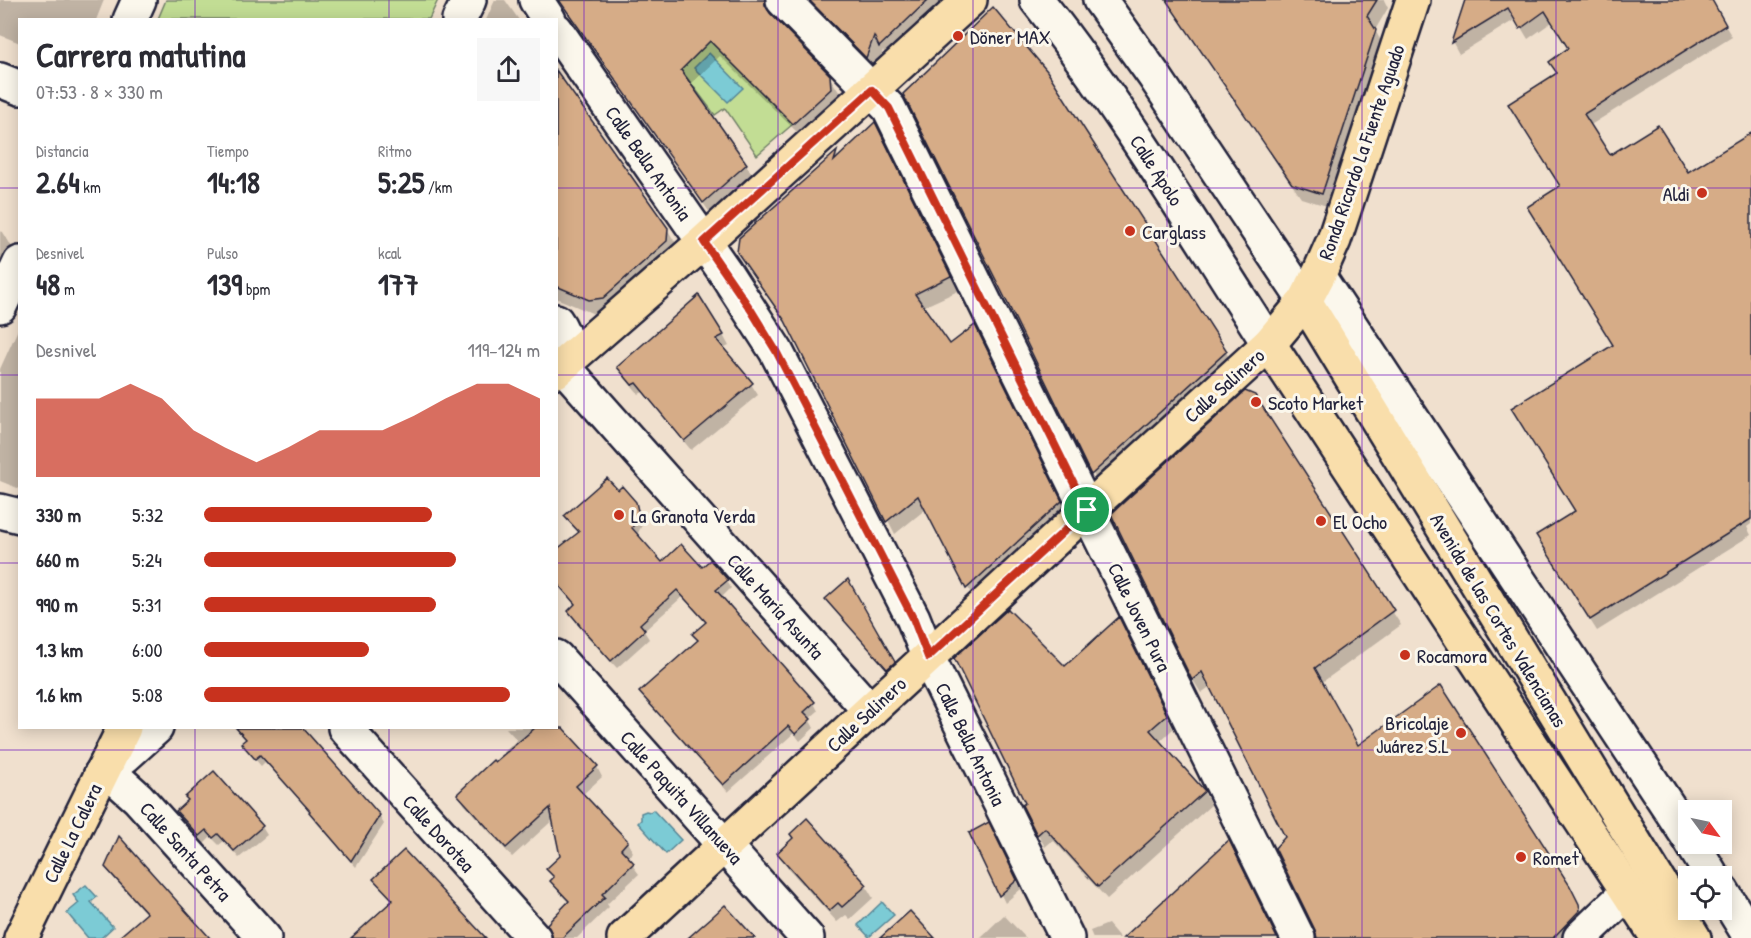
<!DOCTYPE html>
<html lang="es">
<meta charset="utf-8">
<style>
:root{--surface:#fff;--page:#f7f7f7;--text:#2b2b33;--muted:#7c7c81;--accent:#c8321e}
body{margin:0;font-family:"Patrick Hand",sans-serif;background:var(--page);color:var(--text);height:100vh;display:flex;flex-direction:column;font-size:22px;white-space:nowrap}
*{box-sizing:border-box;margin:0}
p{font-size:20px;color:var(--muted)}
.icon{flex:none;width:33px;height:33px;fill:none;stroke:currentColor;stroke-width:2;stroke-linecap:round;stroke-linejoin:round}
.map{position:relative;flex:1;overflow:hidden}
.drawer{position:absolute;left:18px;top:18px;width:540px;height:711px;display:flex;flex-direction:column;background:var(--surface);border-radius:0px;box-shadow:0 3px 15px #0003}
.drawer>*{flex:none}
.needle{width:39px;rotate:123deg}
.controls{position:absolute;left:1678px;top:800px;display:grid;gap:12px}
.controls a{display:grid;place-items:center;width:54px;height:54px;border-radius:0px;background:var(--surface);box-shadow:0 3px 15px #0003;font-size:30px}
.pin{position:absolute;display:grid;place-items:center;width:51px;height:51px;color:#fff;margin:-26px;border:3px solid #fff;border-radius:50%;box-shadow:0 2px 6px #0007}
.round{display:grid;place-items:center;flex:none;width:63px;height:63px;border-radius:0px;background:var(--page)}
.summary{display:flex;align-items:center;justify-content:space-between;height:102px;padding:0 18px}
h1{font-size:33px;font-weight:700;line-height:45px}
.metrics{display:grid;grid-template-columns:repeat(3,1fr);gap:9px;height:102px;padding:6px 18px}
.metrics div{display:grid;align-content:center}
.metrics b{font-size:30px;font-weight:700}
.metrics small{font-size:16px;font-weight:400}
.metrics p{font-size:16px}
.chart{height:168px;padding:12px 18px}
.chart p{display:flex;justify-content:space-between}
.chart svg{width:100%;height:108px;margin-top:6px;fill:var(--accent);opacity:.7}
ul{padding:0 18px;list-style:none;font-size:20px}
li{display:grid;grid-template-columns:96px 72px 1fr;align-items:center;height:45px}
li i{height:15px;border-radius:8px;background:var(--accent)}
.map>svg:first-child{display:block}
.green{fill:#c2dd94;stroke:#728068;stroke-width:1.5}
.water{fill:#7bcbd5;stroke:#578797;stroke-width:1.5}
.shadow{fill:#0003}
.building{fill:#d6ac87;stroke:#22223b;stroke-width:1.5}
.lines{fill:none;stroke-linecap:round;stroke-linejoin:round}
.minor-casing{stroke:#22223b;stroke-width:38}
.major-casing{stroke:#22223b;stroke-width:38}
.minor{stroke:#fbf7ec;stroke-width:33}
.major{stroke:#f9deab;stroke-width:33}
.route-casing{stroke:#fff;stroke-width:12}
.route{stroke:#c8321e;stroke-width:8}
.grid{fill:none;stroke:#7b2cbf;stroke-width:1.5;stroke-opacity:0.55}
.poi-dot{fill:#c8321e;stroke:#fbf7ec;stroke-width:2}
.labels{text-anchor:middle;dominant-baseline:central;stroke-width:6;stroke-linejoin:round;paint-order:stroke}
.poi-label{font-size:20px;fill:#22223b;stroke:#fbf7ec;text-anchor:start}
.street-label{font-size:20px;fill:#22223b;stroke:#fbf7ec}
</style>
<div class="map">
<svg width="1751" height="938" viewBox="0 0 1751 938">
<rect width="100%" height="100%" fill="#f0e0ce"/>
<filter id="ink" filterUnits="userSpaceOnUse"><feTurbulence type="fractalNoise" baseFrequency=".0167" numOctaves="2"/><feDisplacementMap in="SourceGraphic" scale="12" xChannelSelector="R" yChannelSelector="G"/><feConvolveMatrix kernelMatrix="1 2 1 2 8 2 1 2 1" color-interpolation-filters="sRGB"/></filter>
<g filter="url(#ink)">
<g class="green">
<path d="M 166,0 L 438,0 L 429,19 L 158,19 Z"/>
<path d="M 710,41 L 793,124 L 757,155 L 725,108 L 715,115 L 681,70 Z"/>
</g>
<g class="water">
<path d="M 709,53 L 743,88 L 728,102 L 694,68 Z"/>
<path d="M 653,810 L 681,840 L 666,854 L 638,823 L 641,820 L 641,813 L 646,811 L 650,812 Z"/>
<path d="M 86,885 L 97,897 L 91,902 L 113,927 L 101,938 L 88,938 L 67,913 L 79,903 L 73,895 Z"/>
<path d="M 882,902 L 894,915 L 869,937 L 858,925 Z"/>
</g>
<g class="shadow">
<path d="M 0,0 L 104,0 L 96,20 L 20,20 L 20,43 L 0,35 Z"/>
<path d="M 495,0 L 505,0 L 519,20 L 486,20 Z"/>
<path d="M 559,0 L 783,0 L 773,12 L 773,19 L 829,76 L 839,92 L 839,106 L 803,138 L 720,56 L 690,85 L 746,164 L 755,180 L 713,217 Z"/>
<path d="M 803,0 L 954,0 L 889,62 L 883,50 L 876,72 Z"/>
<path d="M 1167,0 L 1384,0 L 1388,8 L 1375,30 L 1383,45 L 1330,207 L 1301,198 Z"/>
<path d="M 1467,0 L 1710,0 L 1732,37 L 1589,126 L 1609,157 L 1688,174 L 1751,135 L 1751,524 L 1747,527 L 1751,535 L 1597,631 L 1544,547 L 1576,511 L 1615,345 L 1562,187 L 1558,74 L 1570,49 L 1552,22 L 1528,39 L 1516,19 L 1459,54 L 1453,43 Z"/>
<path d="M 556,73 L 667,229 L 677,245 L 599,316 L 556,298 Z"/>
<path d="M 882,138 L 958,291 L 923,307 L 950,346 L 982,341 L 1069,516 L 975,601 L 926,509 L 895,534 L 791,329 L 747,266 L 836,154 L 839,158 Z"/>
<path d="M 0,231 L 3,232 L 16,254 L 0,288 Z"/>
<path d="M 1008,301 L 1226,352 L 1234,367 L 1100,488 Z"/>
<path d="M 20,325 L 20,489 L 0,481 L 0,369 Z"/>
<path d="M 723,335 L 729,346 L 723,349 L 751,384 L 758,395 L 691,450 L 643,392 L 639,394 L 625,378 L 619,368 Z"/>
<path d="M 1254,396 L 1401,625 L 1321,683 L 1358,747 L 1577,902 L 1586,919 L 1576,938 L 1318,938 L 1287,837 L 1211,686 L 1201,693 L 1193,680 L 1113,514 Z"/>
<path d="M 617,492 L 635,503 L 640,512 L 643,523 L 637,535 L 662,564 L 702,569 L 727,581 L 731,588 L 721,598 L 814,703 L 818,711 L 809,719 L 814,728 L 800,741 L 794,733 L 728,792 L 646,700 L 641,692 L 698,642 L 694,634 L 706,623 L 682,597 L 644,631 L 649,639 L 617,668 L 584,633 L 574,619 L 570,611 L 576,606 L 556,582 L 579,533 L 566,516 Z"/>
<path d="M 848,581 L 898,671 L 893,676 L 832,607 L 827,599 Z"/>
<path d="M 1126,632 L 1173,729 L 1159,742 L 1204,792 L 1211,805 L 1107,899 L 1053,840 L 1045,847 L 1038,834 L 1027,804 L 1065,668 Z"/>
<path d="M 556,722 L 597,767 L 602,777 L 582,795 L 627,842 L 633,852 L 627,858 L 639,874 L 607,904 L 609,907 L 577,938 L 554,938 L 569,903 L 558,891 L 552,882 L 554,880 L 548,869 L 562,857 L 554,819 L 512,857 L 464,804 L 459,794 L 517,740 L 506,728 L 556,728 Z"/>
<path d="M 253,728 L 300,728 L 379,816 L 384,824 L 356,867 L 315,821 L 311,812 L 265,762 L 261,766 L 248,751 L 243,743 L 247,740 L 244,735 Z"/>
<path d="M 178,812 L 262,827 L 267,835 L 239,858 L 224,841 L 219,845 L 211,837 L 204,844 L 183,820 Z"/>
<path d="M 993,832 L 1021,889 L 1005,903 L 971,833 Z"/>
<path d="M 779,853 L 866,886 L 873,898 L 850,919 L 846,915 L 837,922 L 786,866 Z"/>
<path d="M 106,866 L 208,938 L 120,938 L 147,915 L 112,876 Z"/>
<path d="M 1004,915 L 1026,938 L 980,938 Z"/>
<path d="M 1108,924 L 1120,938 L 1093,938 L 1090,931 Z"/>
</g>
<g class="building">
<path d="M 559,0 L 765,0 L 765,5 L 770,13 L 830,75 L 831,89 L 793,124 L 710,41 L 681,70 L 747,164 L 703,203 Z"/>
<path d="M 809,0 L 928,0 L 879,47 L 874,36 L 866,58 Z"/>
<path d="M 1166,0 L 1377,0 L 1367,16 L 1376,30 L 1322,194 L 1292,184 Z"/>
<path d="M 1465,0 L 1712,0 L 1726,25 L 1584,114 L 1610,155 L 1658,125 L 1688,172 L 1751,133 L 1751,519 L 1590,620 L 1536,535 L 1575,511 L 1511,408 L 1613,345 L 1527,207 L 1560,186 L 1508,104 L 1557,73 L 1549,62 L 1568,48 L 1545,11 L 1520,29 L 1508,8 L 1451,43 Z"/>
<path d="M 993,7 L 1047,71 L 1227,351 L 1091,475 L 1007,302 L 903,94 Z"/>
<path d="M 556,70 L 668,228 L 667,241 L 603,298 L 589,300 L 556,286 Z"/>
<path d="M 875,122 L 951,276 L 915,294 L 950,344 L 975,325 L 1062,501 L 966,589 L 918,496 L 886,522 L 785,321 L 737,252 L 739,238 L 837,151 L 834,161 Z"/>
<path d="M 699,295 L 724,335 L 716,339 L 753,383 L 684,441 L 636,383 L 632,385 L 617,367 Z"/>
<path d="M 1245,391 L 1255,395 L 1394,610 L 1315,668 L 1358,745 L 1441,685 L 1570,886 L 1579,904 L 1580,910 L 1553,938 L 1317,938 L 1315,930 L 1275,848 L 1285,837 L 1202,672 L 1192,680 L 1111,514 Z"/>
<path d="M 607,478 L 618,490 L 622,486 L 636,502 L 639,515 L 632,528 L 662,562 L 681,544 L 702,567 L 710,560 L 728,580 L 716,590 L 815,702 L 804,712 L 811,719 L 795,734 L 788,726 L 723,785 L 639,692 L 698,640 L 692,634 L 706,622 L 677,590 L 640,624 L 645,630 L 611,661 L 578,624 L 579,624 L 568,611 L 575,604 L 556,582 L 556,550 L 579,532 L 564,516 Z"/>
<path d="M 848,579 L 895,662 L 887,669 L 825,599 Z"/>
<path d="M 1008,609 L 1065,666 L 1119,617 L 1167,715 L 1150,730 L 1205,791 L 1098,887 L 1045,828 L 1037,835 L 1022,805 L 1025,803 L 954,658 Z"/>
<path d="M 236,728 L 303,728 L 380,815 L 351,861 L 309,812 L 310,811 L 260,755 L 255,759 L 241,743 L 246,739 Z"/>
<path d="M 535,728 L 563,728 L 598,766 L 576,786 L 628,841 L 621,849 L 634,863 L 602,894 L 605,897 L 562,938 L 552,938 L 552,934 L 547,924 L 569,901 L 550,881 L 554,877 L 546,869 L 560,856 L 550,808 L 506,848 L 457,794 L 493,760 L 495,762 Z"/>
<path d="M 214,771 L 263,826 L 234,851 L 218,834 L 213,838 L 206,830 L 199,836 L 176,811 L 188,800 L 185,797 Z"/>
<path d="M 807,818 L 867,885 L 842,907 L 838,903 L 829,911 L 777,853 L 793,838 L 790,834 Z"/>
<path d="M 989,822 L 1017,880 L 999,896 L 969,833 Z"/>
<path d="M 119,836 L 142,862 L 210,938 L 118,938 L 147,913 L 105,867 Z"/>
<path d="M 1229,840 L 1277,938 L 1123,938 Z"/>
<path d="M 404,850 L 486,938 L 351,938 L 393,900 L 373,879 Z"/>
<path d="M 725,905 L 755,938 L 688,938 L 713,916 Z"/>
<path d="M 910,911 L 935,938 L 880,938 Z"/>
</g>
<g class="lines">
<defs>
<g id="minor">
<path d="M 536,0 L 549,20"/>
<path d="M 783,0 L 889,108 L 1298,938"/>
<path d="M 1037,0 C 1123,109 1194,228 1269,344"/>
<path d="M 1100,0 L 1155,77 L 1305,301"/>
<path d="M 130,20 L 139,0"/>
<path d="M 459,20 L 469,0"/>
<path d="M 556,30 L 725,272 L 776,351 L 913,618 L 932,666 L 1067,938"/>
<path d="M 0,80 L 20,88"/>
<path d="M 1318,276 L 1689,838"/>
<path d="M 0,306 L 20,263"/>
<path d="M 556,321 C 567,336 566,348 563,366 L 870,711"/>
<path d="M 0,511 L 20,516"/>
<path d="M 556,657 L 807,938"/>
<path d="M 345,728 L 534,938"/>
<path d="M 101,774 L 119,781 L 138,798 L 264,938"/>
<path d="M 101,774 L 126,755 L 156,728"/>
<path d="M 1692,843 L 1712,876"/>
<path d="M 1722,891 L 1751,938"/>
<path d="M 1580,938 L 1628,892"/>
</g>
<g id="major">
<path d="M 1305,301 L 1640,851 L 1694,938"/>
<path d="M 1269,344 L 1658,938"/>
<path d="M 556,371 L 704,242 L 970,0"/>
<path d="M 21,938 L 124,728"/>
<path d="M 624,938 L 1087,510 L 1269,344 L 1305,301 L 1318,276 L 1334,240 L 1413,0"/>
</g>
</defs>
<use href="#minor" class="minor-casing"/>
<use href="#major" class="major-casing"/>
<use href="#minor" class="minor"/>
<use href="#major" class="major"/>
</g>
</g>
<g class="lines" filter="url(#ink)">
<defs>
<path id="route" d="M 872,90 L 889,108 L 1087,510 L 928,657 L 913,618 L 776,351 L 751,310 L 704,242 Z"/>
</defs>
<use href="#route" class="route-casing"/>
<use href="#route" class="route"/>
</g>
<path class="grid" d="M 195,0 L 195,20M 389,0 L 389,20M 584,0 L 584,938M 778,0 L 778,938M 973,0 L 973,938M 1167,0 L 1167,938M 1362,0 L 1362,938M 1556,0 L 1556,938M 0,188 L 20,188M 556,188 L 1751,188M 0,375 L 20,375M 556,375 L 1751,375M 0,563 L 20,563M 556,563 L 1751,563M 195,728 L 195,938M 389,728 L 389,938M 0,750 L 1751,750"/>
<g class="poi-dot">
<circle cx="958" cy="36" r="6"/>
<circle cx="1702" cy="193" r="6"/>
<circle cx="1130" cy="231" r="6"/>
<circle cx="1256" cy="402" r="6"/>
<circle cx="619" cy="515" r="6"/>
<circle cx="1321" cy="521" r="6"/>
<circle cx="1405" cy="655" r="6"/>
<circle cx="1461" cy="733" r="6"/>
<circle cx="1521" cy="857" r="6"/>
</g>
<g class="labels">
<g class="poi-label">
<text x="970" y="36">Döner MAX</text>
<text x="1690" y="193" text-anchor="end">Aldi</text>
<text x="1142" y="231">Carglass</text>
<text x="1268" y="402">Scoto Market</text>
<text x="631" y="515">La Granota Verda</text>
<text x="1333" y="521">El Ocho</text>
<text x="1417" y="655">Rocamora</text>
<text x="1449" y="722" text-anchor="end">Bricolaje<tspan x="1449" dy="23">Juárez S.L</tspan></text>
<text x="1533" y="857">Romet</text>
</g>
<g class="street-label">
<text transform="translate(1361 152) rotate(-71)">Ronda Ricardo La Fuente Aguado</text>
<text transform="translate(649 163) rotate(55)">Calle Bella Antonia</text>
<text transform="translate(1157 170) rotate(57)">Calle Apolo</text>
<text transform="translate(1224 385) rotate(-42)">Calle Salinero</text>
<text transform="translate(776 606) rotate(48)">Calle María Asunta</text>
<text transform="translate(1140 617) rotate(64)">Calle Joven Pura</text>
<text transform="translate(1499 620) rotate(59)">Avenida de las Cortes Valencianas</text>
<text transform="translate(866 714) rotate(-43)">Calle Salinero</text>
<text transform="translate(971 744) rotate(64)">Calle Bella Antonia</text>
<text transform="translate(682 797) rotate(48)">Calle Paquita Villanueva</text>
<text transform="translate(72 833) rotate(-64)">Calle La Calera</text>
<text transform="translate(439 833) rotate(48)">Calle Dorotea</text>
<text transform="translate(186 851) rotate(48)">Calle Santa Petra</text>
</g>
</g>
</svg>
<div class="controls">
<a><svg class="needle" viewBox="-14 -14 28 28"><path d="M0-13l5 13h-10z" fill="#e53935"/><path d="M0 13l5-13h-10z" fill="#7c7c81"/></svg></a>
<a><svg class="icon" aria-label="locate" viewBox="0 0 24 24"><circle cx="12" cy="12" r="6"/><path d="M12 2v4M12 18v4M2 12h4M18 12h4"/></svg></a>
</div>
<div class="pin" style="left:1087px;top:510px;background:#1e9e55"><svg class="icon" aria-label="arrive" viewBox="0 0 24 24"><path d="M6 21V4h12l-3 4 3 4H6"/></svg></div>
<section class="drawer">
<div class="summary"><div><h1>Carrera matutina</h1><p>07:53 · 8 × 330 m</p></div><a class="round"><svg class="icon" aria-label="share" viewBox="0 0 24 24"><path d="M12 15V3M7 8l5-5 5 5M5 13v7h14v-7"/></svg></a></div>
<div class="metrics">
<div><p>Distancia</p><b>2.64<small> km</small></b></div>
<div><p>Tiempo</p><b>14:18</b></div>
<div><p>Ritmo</p><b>5:25<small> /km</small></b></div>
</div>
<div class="metrics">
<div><p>Desnivel</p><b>48<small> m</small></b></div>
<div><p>Pulso</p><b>139<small> bpm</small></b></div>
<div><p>kcal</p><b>177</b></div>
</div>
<div class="chart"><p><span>Desnivel</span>119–124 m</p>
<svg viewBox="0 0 160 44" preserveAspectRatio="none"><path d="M0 44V12L10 12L20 12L30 6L40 12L50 25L60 32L70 38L80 32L90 25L100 25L110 25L120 19L130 12L140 6L150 6L160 12V44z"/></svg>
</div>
<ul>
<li><b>330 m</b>5:32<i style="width:68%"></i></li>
<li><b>660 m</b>5:24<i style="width:75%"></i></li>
<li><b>990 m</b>5:31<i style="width:69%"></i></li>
<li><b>1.3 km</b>6:00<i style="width:49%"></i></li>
<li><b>1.6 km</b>5:08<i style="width:91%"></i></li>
</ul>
</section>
</div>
